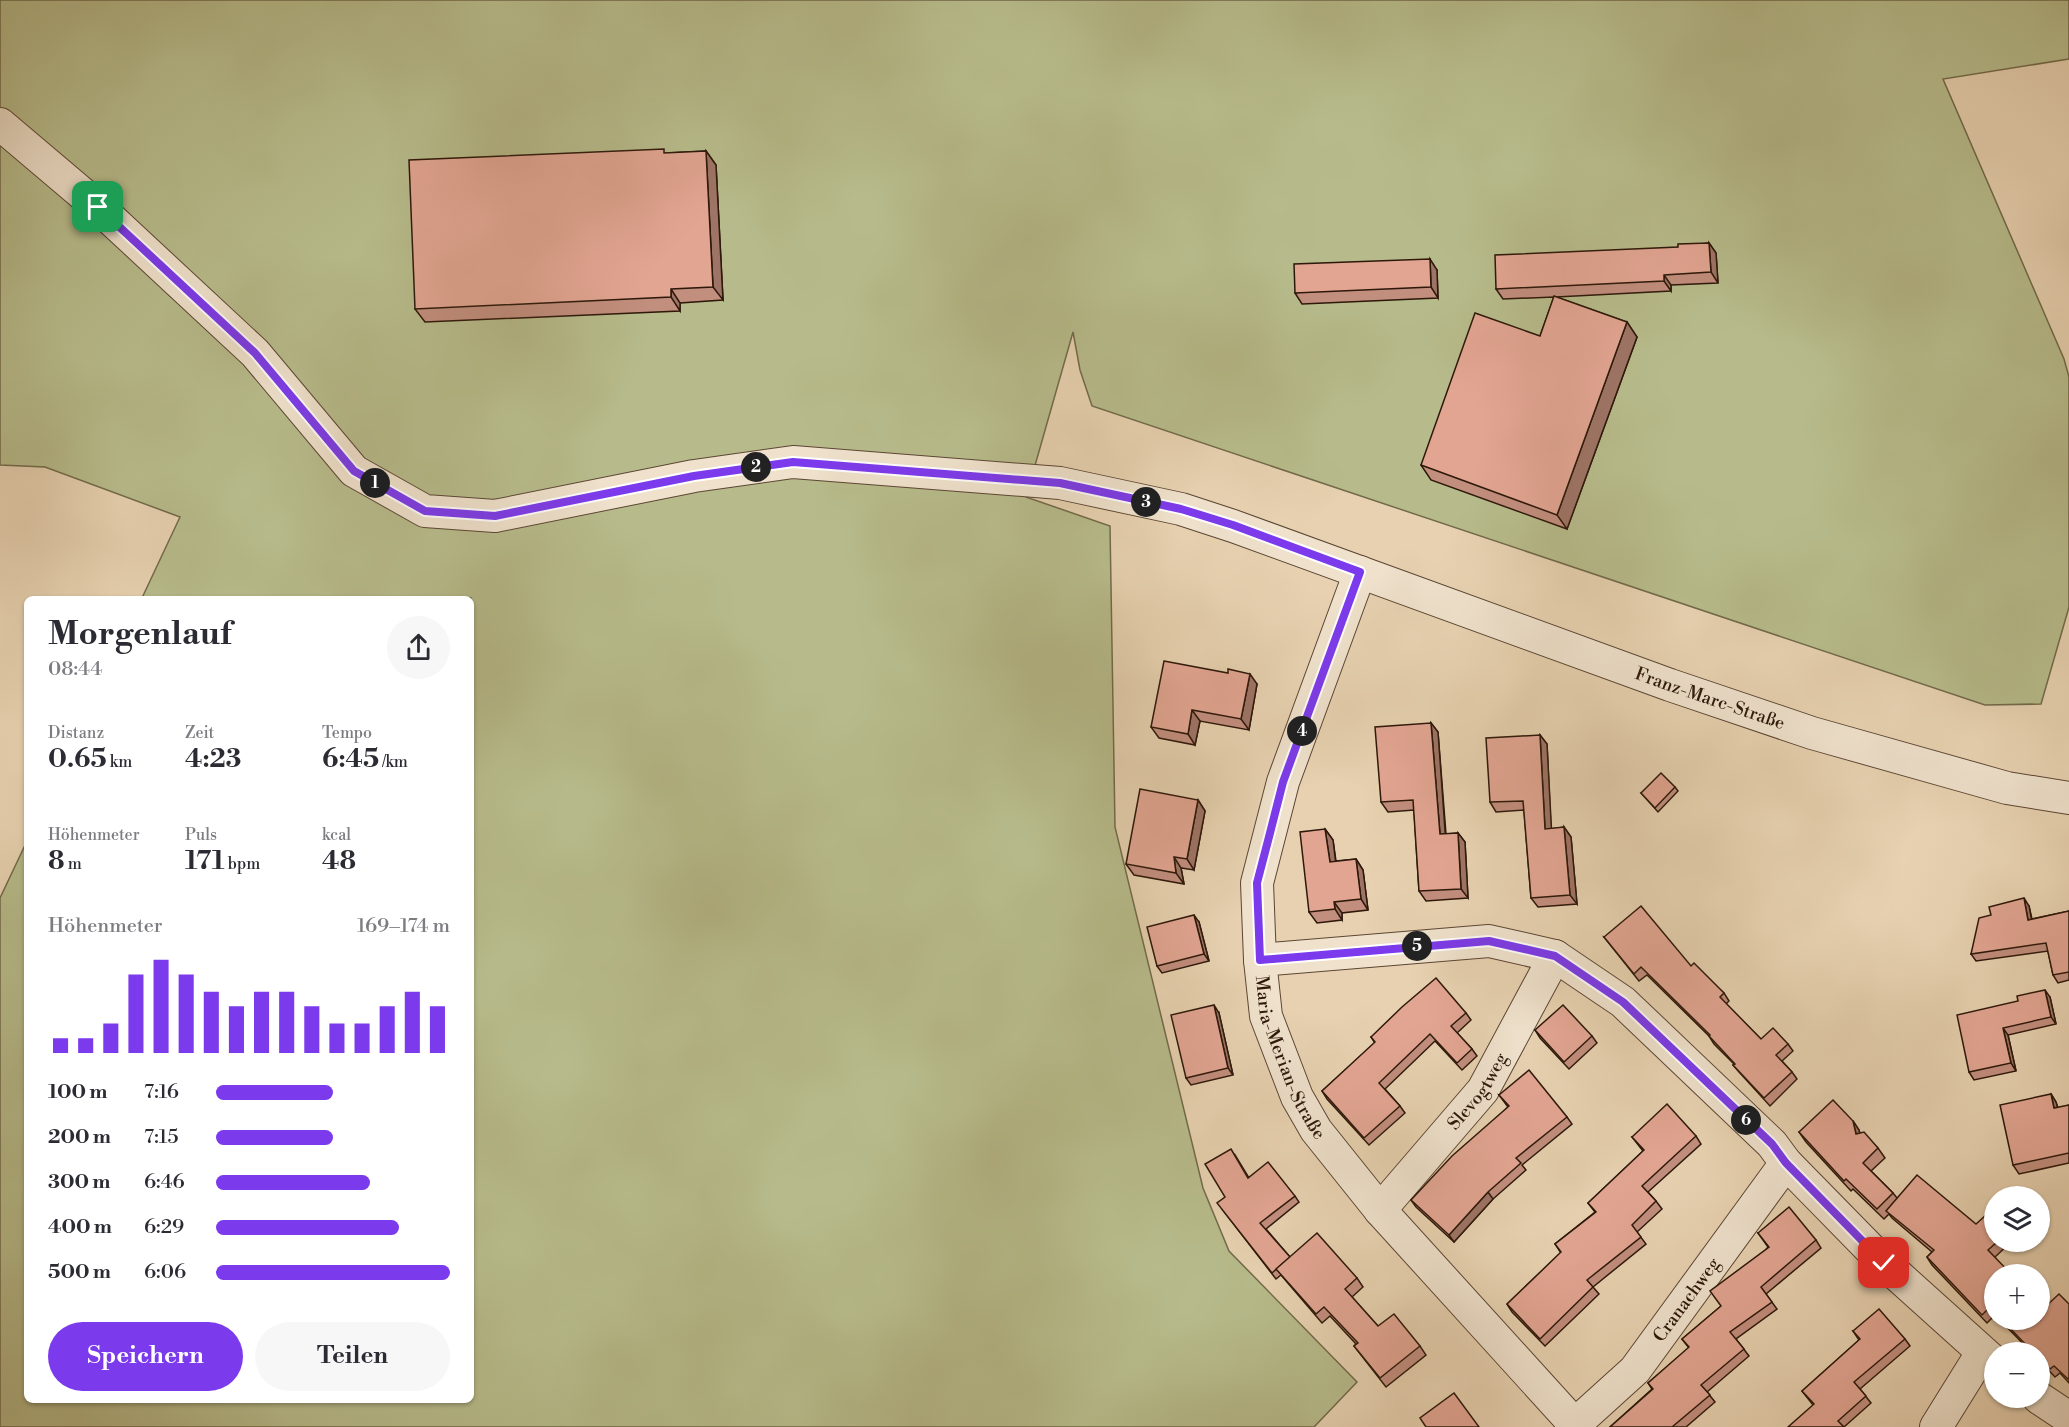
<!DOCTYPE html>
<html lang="de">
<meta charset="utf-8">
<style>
:root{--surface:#fff;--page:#f7f7f7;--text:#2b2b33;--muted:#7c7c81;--accent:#7c3aed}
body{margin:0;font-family:"Libre Bodoni",serif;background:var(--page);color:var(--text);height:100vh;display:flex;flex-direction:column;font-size:22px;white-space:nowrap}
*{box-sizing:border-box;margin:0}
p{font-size:20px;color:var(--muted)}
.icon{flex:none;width:33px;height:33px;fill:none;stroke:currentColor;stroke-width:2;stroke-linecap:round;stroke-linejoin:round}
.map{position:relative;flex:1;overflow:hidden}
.side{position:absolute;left:24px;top:596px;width:450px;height:807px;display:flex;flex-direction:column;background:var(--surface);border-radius:9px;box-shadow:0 2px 4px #0004}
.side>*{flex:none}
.buttons{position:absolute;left:1984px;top:1186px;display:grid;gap:12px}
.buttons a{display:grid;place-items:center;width:66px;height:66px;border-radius:50%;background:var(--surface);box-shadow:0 2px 4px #0004;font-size:30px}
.pin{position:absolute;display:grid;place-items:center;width:51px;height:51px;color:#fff;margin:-26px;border-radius:12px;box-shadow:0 3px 9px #0006}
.km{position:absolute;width:30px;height:30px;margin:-15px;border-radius:50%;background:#222;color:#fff;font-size:16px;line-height:30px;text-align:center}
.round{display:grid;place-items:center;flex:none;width:63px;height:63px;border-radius:32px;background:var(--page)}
.head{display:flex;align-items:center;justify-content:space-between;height:102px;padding:0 24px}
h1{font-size:33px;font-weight:800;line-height:45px}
.metrics{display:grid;grid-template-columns:repeat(3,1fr);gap:9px;height:102px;padding:6px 24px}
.metrics div{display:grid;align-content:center}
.metrics b{font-size:26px;font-weight:800}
.metrics small{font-size:16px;font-weight:400}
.metrics p{font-size:16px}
.chart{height:168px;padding:12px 24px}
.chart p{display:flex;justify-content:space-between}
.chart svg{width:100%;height:108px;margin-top:6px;stroke:var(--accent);stroke-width:6}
.primary-button{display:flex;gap:12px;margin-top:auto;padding:12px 24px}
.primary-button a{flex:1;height:69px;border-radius:36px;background:var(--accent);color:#fff;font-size:24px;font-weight:800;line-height:69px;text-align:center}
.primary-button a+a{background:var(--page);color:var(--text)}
ul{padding:0 24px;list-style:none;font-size:20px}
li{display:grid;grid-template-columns:96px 72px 1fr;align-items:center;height:45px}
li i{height:15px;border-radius:8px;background:var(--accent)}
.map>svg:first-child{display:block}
.green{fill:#b7bb8b;stroke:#726a4a;stroke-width:1.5}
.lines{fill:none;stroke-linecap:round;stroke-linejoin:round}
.street-casing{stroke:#5c4634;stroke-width:34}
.street{stroke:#efe1cc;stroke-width:32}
.wall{fill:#c28e7e;stroke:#2d180a;stroke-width:1.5}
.shaded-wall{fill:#9e7466;stroke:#2d180a;stroke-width:1.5}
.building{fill:#e2a592;stroke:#2d180a;stroke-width:1.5}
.route-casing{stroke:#fff;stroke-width:12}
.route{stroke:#7c3aed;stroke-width:8}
.labels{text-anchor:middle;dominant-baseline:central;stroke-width:6;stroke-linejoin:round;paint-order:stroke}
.street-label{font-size:18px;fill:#2d180a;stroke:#efe1cc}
</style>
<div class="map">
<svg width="2069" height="1427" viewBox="0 0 2069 1427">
<rect width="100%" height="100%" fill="#e7d1b0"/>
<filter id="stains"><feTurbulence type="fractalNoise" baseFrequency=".00333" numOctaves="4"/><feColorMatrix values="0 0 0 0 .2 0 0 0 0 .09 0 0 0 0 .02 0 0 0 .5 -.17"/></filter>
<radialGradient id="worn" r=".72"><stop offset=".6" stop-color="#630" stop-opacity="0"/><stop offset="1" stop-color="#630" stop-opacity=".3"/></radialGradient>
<path class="green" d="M 0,0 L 2069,0 L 2069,59 L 1943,79 L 2064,359 L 2069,377 L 2069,607 L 2041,704 L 1985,705 L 1092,406 L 1080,370 L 1073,332 L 1026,497 L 1110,526 L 1115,827 L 1203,1188 L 1229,1251 L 1357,1382 L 1314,1427 L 0,1427 L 0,898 L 27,841 L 27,1400 L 471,1400 L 471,598 L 142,598 L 180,517 L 45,467 L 0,465 Z"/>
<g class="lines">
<defs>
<g id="street">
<path id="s1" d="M 0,124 L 98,207 L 255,353 L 354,471 L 425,511 L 495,516 L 694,476 L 793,462 L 1060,483 L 1181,509 L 1233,526 L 1670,685 L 1812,733 L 2007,788 L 2069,798"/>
<path id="s2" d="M 1360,572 L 1283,782 L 1257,883 L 1260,960 L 1266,1016 L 1297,1097 L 1316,1130 L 1380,1210 L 1577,1427"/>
<path d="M 1260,960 L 1489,941 L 1555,956 L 1623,1002 L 1772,1144 L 1786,1163 L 1884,1263 L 1995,1363"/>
<path id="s3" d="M 1380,1210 L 1483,1090 L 1555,956"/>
<path d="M 2039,1398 L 2069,1418"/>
<path id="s4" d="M 1572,1427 L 1635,1370 L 1786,1163"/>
<path d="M 1936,1427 L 1982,1353"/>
</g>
</defs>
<use href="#street" class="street-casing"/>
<use href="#street" class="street"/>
</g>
<g class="wall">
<path d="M 706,151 L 716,165 L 723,300 L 680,303 L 680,311 L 425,322 L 415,309 L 667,153 Z"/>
<path d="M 1709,243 L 1716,253 L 1718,283 L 1671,285 L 1671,291 L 1556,297 L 1627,322 L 1637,337 L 1567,529 L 1431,480 L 1421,465 L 1540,336 L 1554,297 L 1503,299 L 1496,289 L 1678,247 Z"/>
<path d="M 1437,270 L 1438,298 L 1302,304 L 1295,293 Z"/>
<path d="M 1228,673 L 1257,684 L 1249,730 L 1200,721 L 1195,745 L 1159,738 L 1151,727 Z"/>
<path d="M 1431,723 L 1438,732 L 1446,834 L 1458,833 L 1465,842 L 1468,898 L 1426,901 L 1419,891 L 1414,810 L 1388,812 L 1381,802 Z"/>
<path d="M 1540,735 L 1547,744 L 1551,829 L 1564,827 L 1571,837 L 1577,904 L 1538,907 L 1531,898 L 1524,810 L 1496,812 L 1490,802 Z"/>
<path d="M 1675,787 L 1678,791 L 1658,812 L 1641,793 Z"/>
<path d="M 1198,800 L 1205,811 L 1194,870 L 1181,868 L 1184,884 L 1134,875 L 1126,864 Z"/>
<path d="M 1325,829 L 1333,840 L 1336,861 L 1356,859 L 1363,870 L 1368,910 L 1342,913 L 1342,920 L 1317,923 L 1309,912 Z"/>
<path d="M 2029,906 L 2032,919 L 2069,911 L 2069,980 L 2058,983 L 2053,975 L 2048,951 L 1976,961 L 1971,954 Z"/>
<path d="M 1199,922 L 1209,961 L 1162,973 L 1157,966 Z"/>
<path d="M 1604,937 L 1691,966 L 1724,993 L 1729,1001 L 1726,1004 L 1761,1039 L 1788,1044 L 1793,1051 L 1782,1061 L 1792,1072 L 1797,1079 L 1770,1106 L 1739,1072 L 1733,1065 L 1734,1064 L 1714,1044 L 1709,1036 L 1647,975 L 1639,981 Z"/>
<path d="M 2050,997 L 2056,1024 L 2008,1035 L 2016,1071 L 1974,1080 L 1969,1072 L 2018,1001 Z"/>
<path d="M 1219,1013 L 1233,1075 L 1191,1085 L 1186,1078 Z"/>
<path d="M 1466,1013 L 1471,1020 L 1457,1033 L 1472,1049 L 1477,1056 L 1462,1070 L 1435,1041 L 1385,1089 L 1400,1106 L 1405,1113 L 1369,1145 L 1327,1099 L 1322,1091 L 1375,1043 L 1371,1037 Z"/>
<path d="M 1535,1030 L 1592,1036 L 1597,1043 L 1569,1069 L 1540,1038 Z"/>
<path d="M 2051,1094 L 2056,1102 L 2058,1108 L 2069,1105 L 2069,1163 L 2019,1174 L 2013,1165 Z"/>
<path d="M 1499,1095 L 1567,1117 L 1572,1124 L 1522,1165 L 1526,1170 L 1493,1199 L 1454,1242 L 1416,1207 L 1411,1200 L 1508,1107 Z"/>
<path d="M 1853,1121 L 1859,1130 L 1860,1133 L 1878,1148 L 1885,1158 L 1871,1171 L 1893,1193 L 1897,1198 L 1995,1242 L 2011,1242 L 1995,1257 L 1995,1315 L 1987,1323 L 1932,1265 L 1927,1257 L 1932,1252 L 1892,1218 L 1889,1214 L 1884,1219 L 1853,1189 L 1851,1191 L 1806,1142 L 1799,1132 Z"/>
<path d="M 1696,1136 L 1701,1144 L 1648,1192 L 1656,1201 L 1662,1209 L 1637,1232 L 1646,1244 L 1593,1287 L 1599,1294 L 1545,1346 L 1512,1312 L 1507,1304 L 1561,1253 L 1555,1244 L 1595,1212 L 1588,1203 L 1643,1151 L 1632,1137 Z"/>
<path d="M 1235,1155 L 1249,1178 L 1295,1196 L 1299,1202 L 1266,1229 L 1290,1257 L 1357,1278 L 1363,1287 L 1352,1297 L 1378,1326 L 1420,1346 L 1426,1355 L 1386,1387 L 1354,1346 L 1356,1344 L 1330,1316 L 1322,1323 L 1281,1275 L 1276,1279 L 1222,1209 Z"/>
<path d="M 1758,1233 L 1816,1240 L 1821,1248 L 1766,1294 L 1777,1309 L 1736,1339 L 1749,1356 L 1707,1392 L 1715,1402 L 1686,1427 L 1610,1427 L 1652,1389 L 1648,1383 L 1689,1348 L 1682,1339 L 1721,1306 L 1768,1247 Z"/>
<path d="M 2069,1304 L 2069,1383 L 2060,1373 L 2055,1377 L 2040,1361 L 2040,1353 L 2032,1353 L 2000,1320 L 2040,1320 L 2044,1308 Z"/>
<path d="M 1853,1331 L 1905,1339 L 1910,1346 L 1860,1389 L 1871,1403 L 1844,1427 L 1813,1405 L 1802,1391 L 1859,1340 Z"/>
</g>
<g class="shaded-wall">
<path d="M 706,151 L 716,165 L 723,300 L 713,287 Z"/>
<path d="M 1709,243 L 1716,253 L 1718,283 L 1711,272 Z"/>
<path d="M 1430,259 L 1437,270 L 1438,298 L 1431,287 Z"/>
<path d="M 1664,275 L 1671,285 L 1671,291 L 1664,281 Z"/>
<path d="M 671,289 L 680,303 L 680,311 L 671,297 Z"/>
<path d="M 1627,322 L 1637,337 L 1567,529 L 1557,515 Z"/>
<path d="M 1250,674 L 1257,684 L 1249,730 L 1241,719 Z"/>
<path d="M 1192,710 L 1200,721 L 1195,745 L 1188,734 Z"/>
<path d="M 1431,723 L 1438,732 L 1446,844 L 1440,834 Z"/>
<path d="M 1540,735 L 1547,744 L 1552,839 L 1545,829 Z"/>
<path d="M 1198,800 L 1205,811 L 1194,870 L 1187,859 Z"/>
<path d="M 1564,827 L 1571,837 L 1577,904 L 1570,895 Z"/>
<path d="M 1325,829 L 1333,840 L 1337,873 L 1330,862 Z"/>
<path d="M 1458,833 L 1465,842 L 1468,898 L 1461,889 Z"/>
<path d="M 1174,857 L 1181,868 L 1184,884 L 1176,873 Z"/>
<path d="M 1356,859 L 1363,870 L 1368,910 L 1361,899 Z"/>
<path d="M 2024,898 L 2029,906 L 2033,927 L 2028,920 Z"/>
<path d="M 1334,902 L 1342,913 L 1342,920 L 1335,909 Z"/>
<path d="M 1194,915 L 1199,922 L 1209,961 L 1204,954 Z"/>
<path d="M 2045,990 L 2050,997 L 2056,1024 L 2051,1017 Z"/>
<path d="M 1214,1005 L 1219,1013 L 1233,1075 L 1228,1068 Z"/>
<path d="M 2003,1028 L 2008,1035 L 2016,1071 L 2011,1063 Z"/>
<path d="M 2051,1094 L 2056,1102 L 2060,1117 L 2054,1108 Z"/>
<path d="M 1853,1121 L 1859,1130 L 1862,1144 L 1856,1134 Z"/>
<path d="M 1488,1192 L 1493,1199 L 1454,1242 L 1449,1235 Z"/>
</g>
<g class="building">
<path d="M 664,149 L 664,153 L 706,151 L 713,287 L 671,289 L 671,297 L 415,309 L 409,160 Z"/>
<path d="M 1709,243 L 1711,272 L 1664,275 L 1664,281 L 1496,289 L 1495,255 L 1678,247 L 1678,244 Z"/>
<path d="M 1430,259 L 1431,287 L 1295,293 L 1294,264 Z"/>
<path d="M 1554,296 L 1627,322 L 1557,515 L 1421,465 L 1475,313 L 1540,336 Z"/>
<path d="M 1164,661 L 1228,673 L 1228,669 L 1250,674 L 1241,719 L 1192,710 L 1188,734 L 1151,727 Z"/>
<path d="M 1431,723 L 1440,834 L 1458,833 L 1461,889 L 1419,891 L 1413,800 L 1381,802 L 1375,727 Z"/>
<path d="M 1540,735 L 1545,829 L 1564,827 L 1570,895 L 1531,898 L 1523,801 L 1490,802 L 1486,738 Z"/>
<path d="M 1661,773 L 1675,787 L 1655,808 L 1641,793 Z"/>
<path d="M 1140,789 L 1198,800 L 1187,859 L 1174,857 L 1176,873 L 1126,864 Z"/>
<path d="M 1325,829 L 1330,862 L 1356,859 L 1361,899 L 1334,902 L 1335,909 L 1309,912 L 1300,832 Z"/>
<path d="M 2024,898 L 2028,920 L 2069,911 L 2069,972 L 2053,975 L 2046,943 L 1971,954 L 1979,918 L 1991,915 L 1989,907 Z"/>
<path d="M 1641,906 L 1691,966 L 1694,963 L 1724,993 L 1720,997 L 1761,1039 L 1773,1028 L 1788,1044 L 1776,1055 L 1792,1072 L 1764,1098 L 1733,1065 L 1735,1064 L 1709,1036 L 1710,1035 L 1641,967 L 1634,974 L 1604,937 Z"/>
<path d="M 1194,915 L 1204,954 L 1157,966 L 1147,927 Z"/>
<path d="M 1436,978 L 1466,1013 L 1451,1026 L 1472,1049 L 1457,1063 L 1430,1034 L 1379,1083 L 1400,1106 L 1364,1138 L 1322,1091 L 1375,1042 L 1371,1037 L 1402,1007 Z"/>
<path d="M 2045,990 L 2051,1017 L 2003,1028 L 2011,1063 L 1969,1072 L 1957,1015 L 2018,1001 L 2017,996 Z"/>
<path d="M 1214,1005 L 1228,1068 L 1186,1078 L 1171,1015 Z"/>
<path d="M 1563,1005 L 1592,1036 L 1564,1062 L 1535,1030 Z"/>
<path d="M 1529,1070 L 1567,1117 L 1516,1158 L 1521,1163 L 1488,1192 L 1449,1235 L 1411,1200 L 1452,1156 L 1509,1106 L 1499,1095 Z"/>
<path d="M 2051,1094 L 2054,1108 L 2069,1105 L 2069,1153 L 2013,1165 L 2000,1105 Z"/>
<path d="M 1833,1100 L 1853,1121 L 1856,1134 L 1864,1132 L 1878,1148 L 1863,1163 L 1893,1193 L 1877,1209 L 1846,1179 L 1844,1181 L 1799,1132 Z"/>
<path d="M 1667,1104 L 1696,1136 L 1642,1186 L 1656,1201 L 1632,1225 L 1641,1237 L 1587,1280 L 1593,1287 L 1540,1339 L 1507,1304 L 1561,1252 L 1555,1244 L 1596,1212 L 1588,1203 L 1644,1150 L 1632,1137 Z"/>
<path d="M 1231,1149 L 1248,1178 L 1268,1162 L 1295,1196 L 1260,1223 L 1290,1257 L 1272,1273 L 1217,1203 L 1225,1197 L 1205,1164 Z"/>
<path d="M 1917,1175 L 1976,1224 L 1995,1207 L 1995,1242 L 1997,1242 L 1988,1250 L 2012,1275 L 1995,1275 L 1995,1313 L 1990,1307 L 1982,1315 L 1927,1257 L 1934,1250 L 1886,1211 Z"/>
<path d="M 1789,1207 L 1816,1240 L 1761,1287 L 1772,1302 L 1730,1332 L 1744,1349 L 1701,1385 L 1710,1395 L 1672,1427 L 1610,1427 L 1653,1389 L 1648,1383 L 1689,1347 L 1682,1339 L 1721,1306 L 1710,1291 L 1769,1247 L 1758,1233 Z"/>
<path d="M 1317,1233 L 1357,1278 L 1345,1289 L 1378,1326 L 1394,1314 L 1420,1346 L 1380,1378 L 1354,1346 L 1358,1343 L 1324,1307 L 1316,1314 L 1276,1269 Z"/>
<path d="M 2059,1294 L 2069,1304 L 2069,1378 L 2068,1379 L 2054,1366 L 2050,1369 L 2040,1359 L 2040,1353 L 2034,1353 L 2002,1320 L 2040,1320 L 2040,1303 L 2044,1308 Z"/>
<path d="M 1879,1309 L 1905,1339 L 1854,1382 L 1866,1396 L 1838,1421 L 1844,1427 L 1788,1427 L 1814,1404 L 1802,1391 L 1860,1339 L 1853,1331 Z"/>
<path d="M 1454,1393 L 1479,1427 L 1426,1427 L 1420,1418 Z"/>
</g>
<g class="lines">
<defs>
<path id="route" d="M 98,207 L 255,353 L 354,471 L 425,511 L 495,516 L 694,476 L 793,462 L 1060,483 L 1181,509 L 1233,525 L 1360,572 L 1283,782 L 1270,833 L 1257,883 L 1260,960 L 1489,941 L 1555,956 L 1623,1002 L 1772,1144 L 1786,1163 L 1884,1263"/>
</defs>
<use href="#route" class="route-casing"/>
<use href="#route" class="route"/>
</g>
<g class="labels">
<g class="street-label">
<text stroke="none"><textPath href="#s1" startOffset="1905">Franz-Marc-Straße</textPath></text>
<text stroke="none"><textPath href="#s2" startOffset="508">Maria-Merian-Straße</textPath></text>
<text stroke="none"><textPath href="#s3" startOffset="154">Slevogtweg</textPath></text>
<text stroke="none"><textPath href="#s4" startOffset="172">Cranachweg</textPath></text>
</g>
</g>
<rect width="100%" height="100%" filter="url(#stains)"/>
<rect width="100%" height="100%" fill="url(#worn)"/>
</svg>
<div class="buttons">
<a><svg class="icon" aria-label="layers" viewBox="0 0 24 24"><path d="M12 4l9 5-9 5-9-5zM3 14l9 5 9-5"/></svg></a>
<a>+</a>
<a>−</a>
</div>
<div class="pin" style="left:98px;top:207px;background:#1e9e55"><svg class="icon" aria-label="arrive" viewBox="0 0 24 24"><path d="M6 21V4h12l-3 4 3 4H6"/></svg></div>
<div class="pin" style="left:1884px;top:1263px;background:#d93025"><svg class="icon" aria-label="check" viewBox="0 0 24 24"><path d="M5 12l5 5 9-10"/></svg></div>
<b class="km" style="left:375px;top:483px">1</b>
<b class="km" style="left:756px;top:467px">2</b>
<b class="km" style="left:1146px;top:502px">3</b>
<b class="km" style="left:1302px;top:731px">4</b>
<b class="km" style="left:1417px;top:946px">5</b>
<b class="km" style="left:1746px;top:1120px">6</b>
<section class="side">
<div class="head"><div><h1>Morgenlauf</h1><p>08:44</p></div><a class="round"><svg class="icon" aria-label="share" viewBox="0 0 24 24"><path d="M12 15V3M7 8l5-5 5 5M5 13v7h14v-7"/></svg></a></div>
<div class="metrics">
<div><p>Distanz</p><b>0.65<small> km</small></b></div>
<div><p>Zeit</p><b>4:23</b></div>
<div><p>Tempo</p><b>6:45<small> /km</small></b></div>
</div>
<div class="metrics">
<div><p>Höhenmeter</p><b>8<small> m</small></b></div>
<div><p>Puls</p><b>171<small> bpm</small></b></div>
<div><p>kcal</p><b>48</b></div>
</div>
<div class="chart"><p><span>Höhenmeter</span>169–174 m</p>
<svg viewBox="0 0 160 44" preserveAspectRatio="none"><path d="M5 44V38M15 44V38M25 44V32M35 44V12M45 44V6M55 44V12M65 44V19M75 44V25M85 44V19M95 44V19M105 44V25M115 44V32M125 44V32M135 44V25M145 44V19M155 44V25"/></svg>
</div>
<ul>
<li><b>100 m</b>7:16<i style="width:50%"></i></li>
<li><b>200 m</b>7:15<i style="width:50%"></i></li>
<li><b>300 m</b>6:46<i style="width:66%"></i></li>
<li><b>400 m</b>6:29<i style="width:78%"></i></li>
<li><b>500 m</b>6:06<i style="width:100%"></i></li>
</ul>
<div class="primary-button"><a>Speichern</a><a>Teilen</a></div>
</section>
</div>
